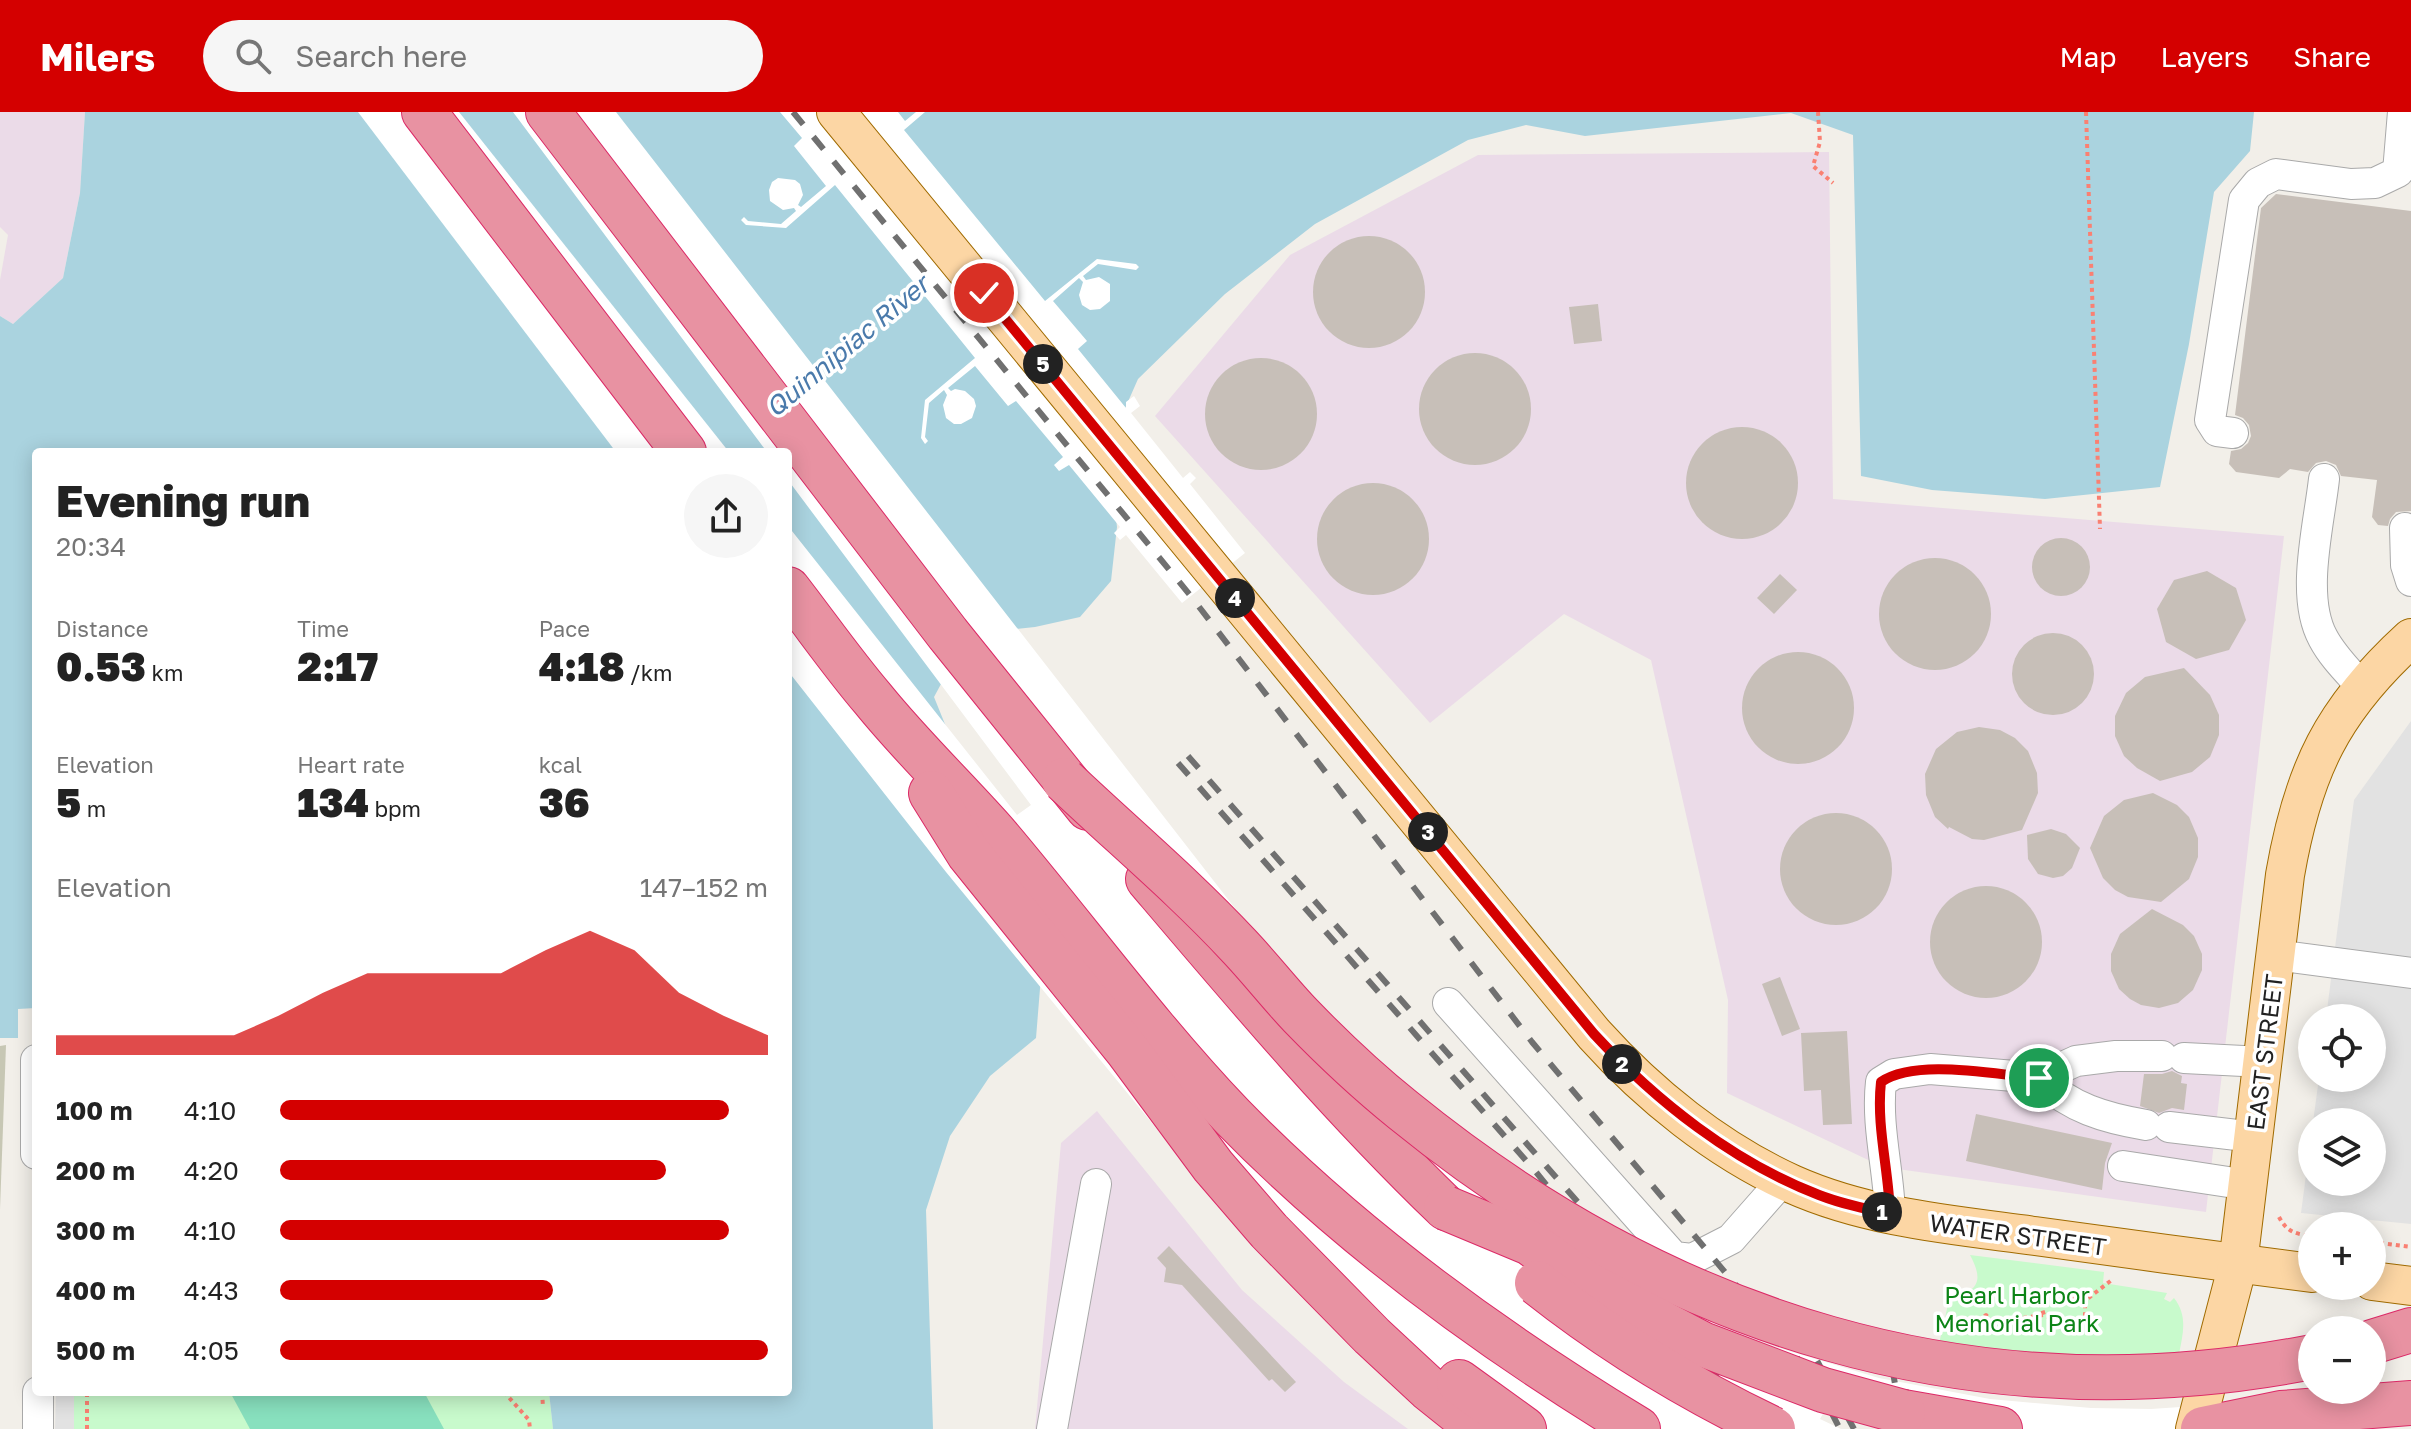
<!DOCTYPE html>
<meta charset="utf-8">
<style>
:root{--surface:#fff;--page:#f6f6f6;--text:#222;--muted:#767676;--accent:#d40000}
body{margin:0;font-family:"Golos Text",sans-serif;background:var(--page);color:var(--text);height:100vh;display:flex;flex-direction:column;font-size:30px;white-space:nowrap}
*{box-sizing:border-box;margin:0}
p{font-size:26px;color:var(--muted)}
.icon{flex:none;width:44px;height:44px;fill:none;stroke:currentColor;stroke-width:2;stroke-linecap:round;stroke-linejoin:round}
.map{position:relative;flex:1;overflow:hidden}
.sheet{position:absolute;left:32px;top:336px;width:760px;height:948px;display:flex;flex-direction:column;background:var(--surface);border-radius:8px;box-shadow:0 4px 20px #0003}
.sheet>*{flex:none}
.controls{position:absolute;left:2298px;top:892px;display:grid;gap:16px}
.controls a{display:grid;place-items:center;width:88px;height:88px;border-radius:50%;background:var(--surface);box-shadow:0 4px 20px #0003;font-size:40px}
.pin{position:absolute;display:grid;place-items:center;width:68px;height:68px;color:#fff;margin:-34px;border:4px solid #fff;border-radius:50%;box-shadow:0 2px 8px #0007}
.km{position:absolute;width:40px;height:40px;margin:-20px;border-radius:50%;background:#222;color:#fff;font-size:22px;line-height:40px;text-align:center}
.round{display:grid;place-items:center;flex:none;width:84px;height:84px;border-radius:42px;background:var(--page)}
.overview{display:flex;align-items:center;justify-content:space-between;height:136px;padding:0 24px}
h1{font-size:44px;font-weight:800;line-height:60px}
.stats{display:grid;grid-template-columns:repeat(3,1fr);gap:12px;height:136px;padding:8px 24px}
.stats div{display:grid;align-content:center}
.stats b{font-size:40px;font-weight:800}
.stats small{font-size:22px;font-weight:400}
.stats p{font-size:22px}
.chart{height:224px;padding:16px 24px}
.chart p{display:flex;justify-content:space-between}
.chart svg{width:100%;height:144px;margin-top:8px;fill:var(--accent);opacity:.7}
ul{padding:0 24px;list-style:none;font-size:26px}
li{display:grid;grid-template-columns:128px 96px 1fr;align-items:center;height:60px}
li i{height:20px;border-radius:10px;background:var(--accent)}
header{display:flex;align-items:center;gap:48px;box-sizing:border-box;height:112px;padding:0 40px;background:var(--accent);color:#fff}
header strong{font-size:38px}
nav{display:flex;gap:44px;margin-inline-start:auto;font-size:28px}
.search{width:560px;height:72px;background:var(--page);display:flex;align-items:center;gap:20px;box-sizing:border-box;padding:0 28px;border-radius:44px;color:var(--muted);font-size:30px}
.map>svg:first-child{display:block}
.industrial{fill:#ebdbe8}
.construction{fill:#c7c7b4}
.park{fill:#c8facc}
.pitch{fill:#88e0be}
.parking{fill:#e2e2e2}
.water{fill:#aad3df}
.pier{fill:#fff}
.building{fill:#c7bfb8}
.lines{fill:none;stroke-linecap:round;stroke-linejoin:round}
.minor-casing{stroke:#a9a9a9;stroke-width:32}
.major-casing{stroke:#a06b00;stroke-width:40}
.highway-casing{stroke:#dc2a67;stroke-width:46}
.path{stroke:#fa8072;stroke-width:4;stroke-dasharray:4 4;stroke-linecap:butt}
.minor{stroke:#fff;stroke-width:30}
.major{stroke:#fcd6a4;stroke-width:38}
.highway{stroke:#e892a2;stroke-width:44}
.rail{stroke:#707070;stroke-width:6;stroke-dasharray:16 16;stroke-linecap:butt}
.highway-bridge-casing{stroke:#dc2a67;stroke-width:46;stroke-linecap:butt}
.highway-bridge{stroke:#e892a2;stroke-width:44}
.route-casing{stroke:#fff;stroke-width:16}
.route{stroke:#d40000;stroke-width:10}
.labels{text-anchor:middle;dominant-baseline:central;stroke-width:7;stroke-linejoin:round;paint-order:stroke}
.street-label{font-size:24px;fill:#222;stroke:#fff}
.park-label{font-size:24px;fill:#0c8416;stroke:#fff}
.water-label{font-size:26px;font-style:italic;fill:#4a7aab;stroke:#fff}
</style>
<header>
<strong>Milers</strong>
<div class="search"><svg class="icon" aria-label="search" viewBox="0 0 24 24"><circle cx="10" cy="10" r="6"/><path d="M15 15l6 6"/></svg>Search here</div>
<nav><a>Map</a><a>Layers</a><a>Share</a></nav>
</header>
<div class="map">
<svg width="2411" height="1317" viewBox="0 0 2411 1317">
<rect width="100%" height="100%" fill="#f2efe9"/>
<g class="industrial">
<path d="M 0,0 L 85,0 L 80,81 L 63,166 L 13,212 L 0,204 L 0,168 L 8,123 L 0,115 Z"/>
<path d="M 1829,40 L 1833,387 L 2284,424 L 2206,1100 L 1883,1055 L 1727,981 L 1728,888 L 1651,548 L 1564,502 L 1430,611 L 1155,304 L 1290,143 L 1478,43 Z"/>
<path d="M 1097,999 L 1242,1178 L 1344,1270 L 1408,1317 L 1035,1317 L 1061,1031 Z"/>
</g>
<path class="construction" d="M 6,933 L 0,1097 L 0,934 Z"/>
<g class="park">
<path d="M 1970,1143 L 2104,1160 L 2103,1171 L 2167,1181 L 2164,1187 L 2170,1190 L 2174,1186 C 2188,1204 2183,1221 2179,1242 L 2040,1243 L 1939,1232 L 1949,1188 C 1977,1179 1985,1171 1970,1143 Z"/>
<path d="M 71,1280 L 549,1280 L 553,1317 L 71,1317 Z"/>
</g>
<path class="pitch" d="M 230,1280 L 424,1280 L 444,1317 L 250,1317 Z"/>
<g class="parking">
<path d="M 2411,609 L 2411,1112 L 2301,1101 L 2312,1017 L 2312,1070 L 2372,1070 L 2372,1010 L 2313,1010 L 2319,966 L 2372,966 L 2372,906 L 2326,906 L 2354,688 Z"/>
<path d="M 56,1280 L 74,1280 L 74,1317 L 55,1317 Z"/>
</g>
<path class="water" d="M 85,0 L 2254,0 L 2250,39 L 2214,80 L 2189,232 L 2160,375 L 2045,387 L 1932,378 L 1861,364 L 1853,23 L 1791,1 L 1585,24 L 1526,13 L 1468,28 L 1315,112 L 1225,182 L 1138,267 L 1108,335 L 1117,415 L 1111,469 L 1080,505 L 1035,515 L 997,519 L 954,548 L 934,585 L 1042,852 L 1036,926 L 990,964 L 950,1024 L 926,1098 L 933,1317 L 553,1317 L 549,1280 L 788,1280 L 788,340 L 36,340 L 36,896 L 18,897 L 18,926 L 0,926 L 0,204 L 13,212 L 63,166 L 80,81 Z"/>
<g class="pier">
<path d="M 358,0 L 459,0 L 729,340 L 616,340 Z"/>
<path d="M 513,0 L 616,0 L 1255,822 L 1301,876 L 1372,947 L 1495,1044 L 1587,1103 L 1681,1152 L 1782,1192 L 1834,1208 L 1939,1232 L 1989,1240 L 2040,1243 L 2094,1245 L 2188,1242 L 2312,1223 L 2312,1259 L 2246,1269 L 2162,1275 L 2058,1274 L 1959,1264 L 1906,1255 L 1806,1231 L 1707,1194 L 1615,1153 L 1611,1159 L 1719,1214 L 1772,1234 L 1879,1266 L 1990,1287 L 2091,1296 L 2151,1297 L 2284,1288 L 2278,1317 L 1897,1317 L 1825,1298 L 1820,1307 L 1841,1317 L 1443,1317 L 1381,1263 L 1248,1128 L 946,760 L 788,559 L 788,414 L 1017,703 L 1031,693 L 788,368 L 788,340 L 767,340 Z"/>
<path d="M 780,0 L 898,0 L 905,9 L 916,0 L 925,0 L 904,18 L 1045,189 L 1097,147 L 1136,152 L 1139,155 L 1136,158 L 1098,152 L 1083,164 L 1086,168 L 1099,165 L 1110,172 L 1110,189 L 1100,197 L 1090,198 L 1082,193 L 1079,183 L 1083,170 L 1079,166 L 1053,189 L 1087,229 L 1078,237 L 1126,296 L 1126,290 L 1134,284 L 1140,294 L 1131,301 L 1183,366 L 1190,360 L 1196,366 L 1190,372 L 1245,441 L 1182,491 L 1126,423 L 1120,428 L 1114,421 L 1120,415 L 1069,353 L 1059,359 L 1054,353 L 1063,345 L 1016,289 L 1008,294 L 975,254 L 948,276 L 951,279 L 955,277 L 965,279 L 974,287 L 976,294 L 972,306 L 961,312 L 954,312 L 946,306 L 943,293 L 947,283 L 944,278 L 929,291 L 925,325 L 928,329 L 925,332 L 921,326 L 925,288 L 975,246 L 835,73 L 786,116 L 746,113 L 741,108 L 744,105 L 748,109 L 781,112 L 796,99 L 794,96 L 783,98 L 770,89 L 769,78 L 772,70 L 778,66 L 795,68 L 800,72 L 803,83 L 798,93 L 801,95 L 826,74 L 794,34 L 802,26 Z"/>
</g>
<g class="building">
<path d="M 2276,82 L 2411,99 L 2411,399 L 2396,400 L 2390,407 L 2388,414 L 2378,413 L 2372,405 L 2377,368 L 2341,364 L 2336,353 L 2326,349 L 2316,351 L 2308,360 L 2290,357 L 2279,366 L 2236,360 L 2229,352 L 2231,339 L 2241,337 L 2248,331 L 2251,324 L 2249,313 L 2243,306 L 2235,303 L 2261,96 Z"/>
<circle cx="1369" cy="180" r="56"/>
<path d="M 1598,192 L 1602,229 L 1574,232 L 1569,195 Z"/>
<circle cx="1475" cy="297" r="56"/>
<circle cx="1261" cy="302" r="56"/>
<circle cx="1742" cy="371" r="56"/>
<circle cx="1373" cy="427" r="56"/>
<circle cx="2061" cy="455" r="29"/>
<circle cx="1935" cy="502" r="56"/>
<path d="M 2207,459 L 2236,476 L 2246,508 L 2229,538 L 2196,547 L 2166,530 L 2157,497 L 2174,468 Z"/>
<path d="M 1780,462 L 1797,478 L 1774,502 L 1757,486 Z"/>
<circle cx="2053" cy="562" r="41"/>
<circle cx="1798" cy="596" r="56"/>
<path d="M 2184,556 L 2210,583 L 2219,603 L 2219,623 L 2210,645 L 2192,660 L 2160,669 L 2137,656 L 2124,644 L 2115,624 L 2115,604 L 2126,581 L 2145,565 Z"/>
<path d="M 1979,615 L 2000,618 L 2015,626 L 2028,639 L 2037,661 L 2038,681 L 2022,718 L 1984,728 L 1972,727 L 1949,715 L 1948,717 L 1935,705 L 1926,683 L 1925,662 L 1936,637 L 1957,620 Z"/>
<path d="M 2153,681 L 2177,693 L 2189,705 L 2198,726 L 2198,745 L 2189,767 L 2161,790 L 2128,785 L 2115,778 L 2103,766 L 2090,736 L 2104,704 L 2124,688 Z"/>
<circle cx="1836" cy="757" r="56"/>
<path d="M 2051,717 L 2066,722 L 2080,736 L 2072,756 L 2063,764 L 2053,766 L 2038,762 L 2028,747 L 2027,723 Z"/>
<circle cx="1986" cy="830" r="56"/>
<path d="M 2152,797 L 2183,813 L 2194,824 L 2202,842 L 2202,858 L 2193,878 L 2178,891 L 2159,896 L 2141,893 L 2130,887 L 2119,877 L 2111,859 L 2111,842 L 2120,822 Z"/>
<path d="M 1780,865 L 1800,917 L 1782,924 L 1762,872 Z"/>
<path d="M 1847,919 L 1852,1012 L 1823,1013 L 1821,978 L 1804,979 L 1801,921 Z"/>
<path d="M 2172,959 L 2182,964 L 2181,971 L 2187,972 L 2184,998 L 2172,996 L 2159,1001 L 2140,994 L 2144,962 L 2162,962 Z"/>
<path d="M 1976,1002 L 2112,1031 L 2105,1051 L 2102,1078 L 1966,1049 Z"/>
<path d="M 1169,1134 L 1296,1270 L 1285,1280 L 1272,1267 L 1269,1269 L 1182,1173 L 1164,1170 L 1166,1156 L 1157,1146 Z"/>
</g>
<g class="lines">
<defs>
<g id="minor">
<path d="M 2233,321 L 2217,319 L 2210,308 L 2244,88 L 2258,71 L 2276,62 L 2351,72 L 2375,71 L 2398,60 L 2403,0"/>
<path d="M 2324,367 C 2319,413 2300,484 2323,526 C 2333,545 2348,559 2362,575"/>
<path d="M 2405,416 L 2406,453 L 2411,469"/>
<path d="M 2276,843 L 2411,861"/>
<path d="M 1448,891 L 1674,1145 L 1692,1147 L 1731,1127 L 1783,1068"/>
<path d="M 2184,946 L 2263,950"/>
<path d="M 36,948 L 36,1042"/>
<path d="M 2039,966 C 2070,996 2105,1006 2146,1013"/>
<path d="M 2169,1015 L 2254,1025"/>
<path d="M 2123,1054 L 2248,1073"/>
<path d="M 1890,1102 C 1889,1059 1876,1014 1881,970 L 1894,962 L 1930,957 L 2039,966 L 2076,949 L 2116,944 L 2162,944"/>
<path d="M 38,1317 L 38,1280"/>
<path d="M 1052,1317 L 1096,1072"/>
</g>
<g id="major">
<path d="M 836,0 L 1594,922 C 1649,983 1717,1038 1792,1072 C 1868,1106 1953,1113 2035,1124 C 2127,1137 2220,1149 2312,1161"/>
<path d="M 2372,1169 L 2411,1174"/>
<path d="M 2195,1317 L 2238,1152 L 2285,763 C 2303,659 2332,598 2411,526"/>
</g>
<g id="highway">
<path d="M 424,0 L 684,340"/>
<path d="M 548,0 L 948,522 L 1088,696"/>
<path d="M 788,477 C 816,513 843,552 873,587 C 911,634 955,676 995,721 C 1075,815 1147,915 1232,1004 C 1352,1127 1491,1228 1638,1317"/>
<path d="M 931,681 L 969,742 L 1127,938 L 1213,1054 L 1269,1119 L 1372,1224 L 1428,1276 L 1479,1317"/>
<path d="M 1148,767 C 1244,880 1340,994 1446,1096"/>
<path d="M 2372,1230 L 2411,1218"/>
<path d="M 1459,1270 L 1524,1317"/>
<path d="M 1903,1300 L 2000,1317"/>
<path d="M 2203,1317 L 2281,1301 L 2411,1291"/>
</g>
</defs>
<use href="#minor" class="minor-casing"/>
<use href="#major" class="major-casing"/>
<use href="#highway" class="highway-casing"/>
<g class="path">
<path d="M 1818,0 L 1820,30 L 1813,54 L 1833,71"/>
<path d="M 2086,0 L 2100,417"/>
<path d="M 2279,1105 C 2287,1120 2295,1122 2312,1124"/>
<path d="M 2372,1130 L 2411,1135"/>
<path d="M 2062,1184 L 2078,1188 L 2085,1194 L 2085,1204 C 2071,1214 2058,1211 2044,1203 L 2041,1194 L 2045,1188 Z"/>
<path d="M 2082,1191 L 2113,1167"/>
<path d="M 1993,1210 L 1986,1203 L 1979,1209 L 1979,1213 L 1988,1217 L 1993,1210 L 2044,1203"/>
<path d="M 504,1280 L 529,1308 L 530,1317"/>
<path d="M 542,1280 L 543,1295"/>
<path d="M 87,1317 L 87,1280"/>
</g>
<use href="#minor" class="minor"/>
<use href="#major" class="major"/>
<use href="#highway" class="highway"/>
<g class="rail">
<path d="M 793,0 L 1190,483 L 1532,930 L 1813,1265 L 1840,1317"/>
<path d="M 1188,644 L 1582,1095 L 1761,1317"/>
<path d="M 1178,651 L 1536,1060 L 1629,1175 L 1658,1204"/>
<path d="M 1780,1197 L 1815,1245 L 1854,1317"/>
<path d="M 1892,1255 L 1903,1317"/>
</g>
<defs>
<g id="highway-bridge">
<path d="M 1064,668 C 1122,723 1184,775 1238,833 C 1260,856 1279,881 1301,904 C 1333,937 1367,969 1403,998 C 1666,1212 1974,1311 2312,1245"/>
<path d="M 1446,1096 L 1530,1131 L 1587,1172 L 1702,1232 L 1823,1278 L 1903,1300"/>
<path d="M 1537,1171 C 1609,1228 1691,1278 1773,1317"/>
</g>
</defs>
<use href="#highway-bridge" class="highway-bridge-casing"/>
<use href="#highway-bridge" class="highway-bridge"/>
</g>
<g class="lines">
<defs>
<path id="route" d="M 984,181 L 1594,922 C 1656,989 1733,1050 1819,1083 C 1842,1092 1866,1097 1890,1102 C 1889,1059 1876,1014 1881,970 C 1917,946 1995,963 2039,966"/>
</defs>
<use href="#route" class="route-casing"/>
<use href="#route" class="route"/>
</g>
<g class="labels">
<g class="street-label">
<text transform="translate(2264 940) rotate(-83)">EAST STREET</text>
<text transform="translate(2018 1122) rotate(8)">WATER STREET</text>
</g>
<g class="park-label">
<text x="2017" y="1182">Pearl Harbor<tspan x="2017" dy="28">Memorial Park</tspan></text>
</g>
<g class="water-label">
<text transform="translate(847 234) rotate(-40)">Quinnipiac River</text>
</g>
</g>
</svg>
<div class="controls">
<a><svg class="icon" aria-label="locate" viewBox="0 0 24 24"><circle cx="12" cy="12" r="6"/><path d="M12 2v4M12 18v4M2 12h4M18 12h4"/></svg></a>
<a><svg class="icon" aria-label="layers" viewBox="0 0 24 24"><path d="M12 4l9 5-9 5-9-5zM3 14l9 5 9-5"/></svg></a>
<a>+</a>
<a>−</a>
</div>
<div class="pin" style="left:2039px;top:966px;background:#1e9e55"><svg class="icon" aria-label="arrive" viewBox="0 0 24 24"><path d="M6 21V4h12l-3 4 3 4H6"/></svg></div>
<div class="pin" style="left:984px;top:181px;background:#d93025"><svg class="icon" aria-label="check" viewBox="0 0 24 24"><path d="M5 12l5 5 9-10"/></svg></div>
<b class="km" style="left:1882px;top:1100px">1</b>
<b class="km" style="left:1622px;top:952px">2</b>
<b class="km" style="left:1428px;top:720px">3</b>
<b class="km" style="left:1235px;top:486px">4</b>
<b class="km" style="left:1043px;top:252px">5</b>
<section class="sheet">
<div class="overview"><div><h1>Evening run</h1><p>20:34</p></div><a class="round"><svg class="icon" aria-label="share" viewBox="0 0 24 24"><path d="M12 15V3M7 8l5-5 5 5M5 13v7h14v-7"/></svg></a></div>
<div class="stats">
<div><p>Distance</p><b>0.53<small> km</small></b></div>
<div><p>Time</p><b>2:17</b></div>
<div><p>Pace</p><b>4:18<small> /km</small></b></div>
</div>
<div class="stats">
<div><p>Elevation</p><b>5<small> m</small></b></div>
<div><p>Heart rate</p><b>134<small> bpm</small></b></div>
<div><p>kcal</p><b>36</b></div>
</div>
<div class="chart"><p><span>Elevation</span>147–152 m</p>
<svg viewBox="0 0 160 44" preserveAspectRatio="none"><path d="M0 44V38L10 38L20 38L30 38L40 38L50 32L60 25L70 19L80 19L90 19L100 19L110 12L120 6L130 12L140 25L150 32L160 38V44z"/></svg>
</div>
<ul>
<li><b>100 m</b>4:10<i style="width:92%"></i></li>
<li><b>200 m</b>4:20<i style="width:79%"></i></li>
<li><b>300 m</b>4:10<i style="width:92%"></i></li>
<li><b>400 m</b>4:43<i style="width:56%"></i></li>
<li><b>500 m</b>4:05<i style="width:100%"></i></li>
</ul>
</section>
</div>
